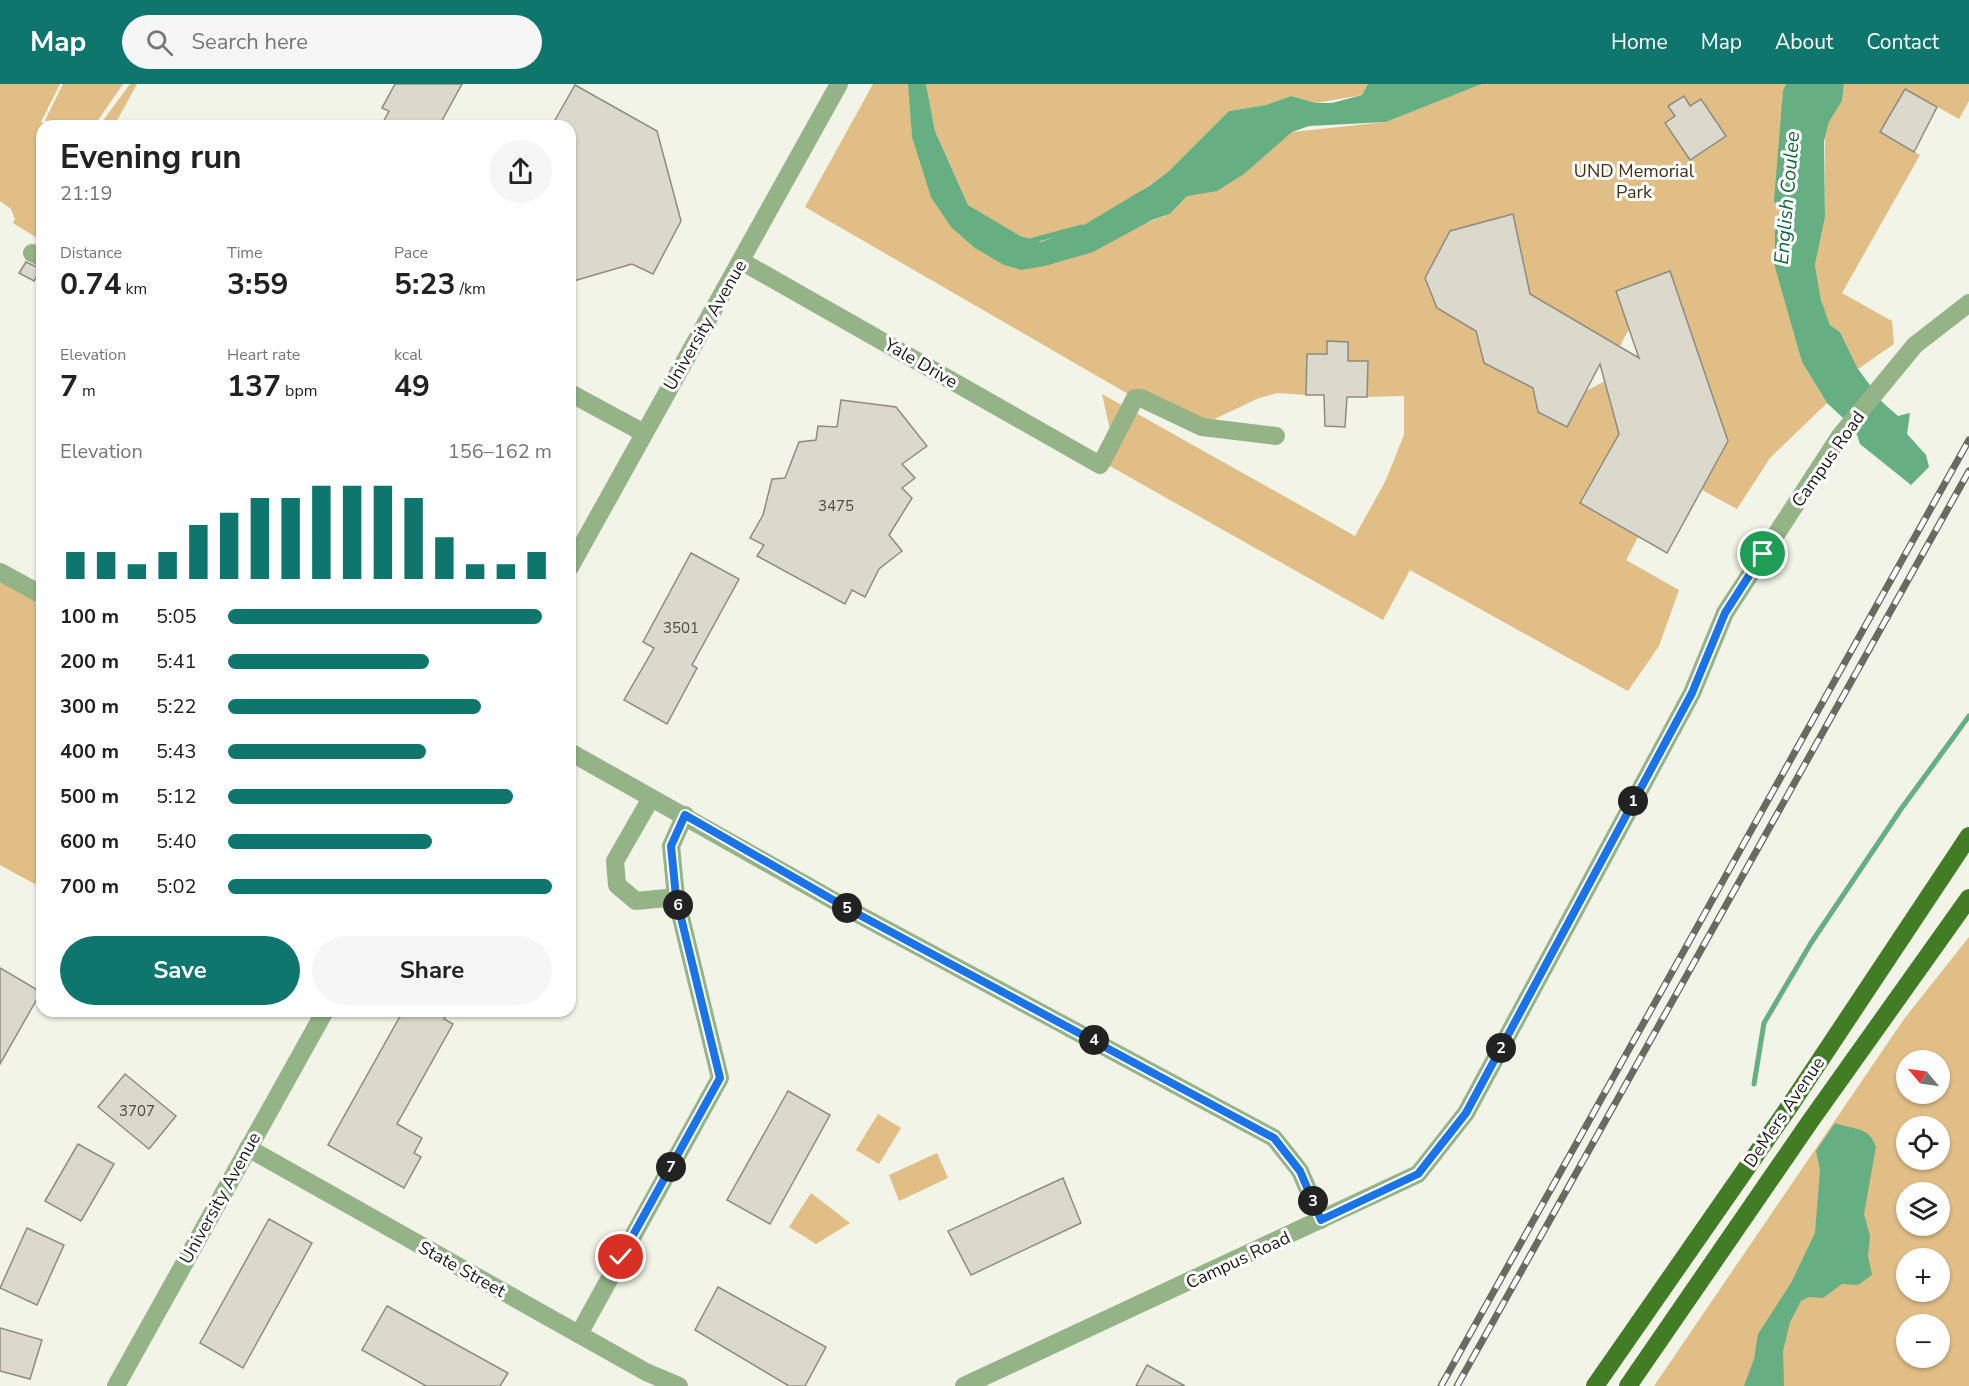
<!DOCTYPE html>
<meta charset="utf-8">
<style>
:root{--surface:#fff;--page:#f6f6f6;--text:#222;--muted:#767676;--accent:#0f766e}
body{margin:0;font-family:"Nunito Sans",sans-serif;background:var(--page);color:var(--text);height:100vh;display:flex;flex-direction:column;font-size:22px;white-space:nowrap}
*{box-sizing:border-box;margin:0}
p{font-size:20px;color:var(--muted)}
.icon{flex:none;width:33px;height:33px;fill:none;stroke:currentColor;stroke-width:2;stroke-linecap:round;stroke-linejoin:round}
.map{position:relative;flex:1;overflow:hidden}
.sheet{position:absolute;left:36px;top:36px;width:540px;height:897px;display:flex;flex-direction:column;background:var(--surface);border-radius:18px;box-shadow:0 2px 4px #0004}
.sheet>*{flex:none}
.needle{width:39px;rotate:299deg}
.fabs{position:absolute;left:1896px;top:966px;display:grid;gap:12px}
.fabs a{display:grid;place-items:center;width:54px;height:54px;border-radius:50%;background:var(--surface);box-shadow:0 2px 4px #0004;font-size:30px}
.pin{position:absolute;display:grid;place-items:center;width:51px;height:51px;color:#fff;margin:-26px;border:3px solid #fff;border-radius:50%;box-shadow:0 2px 6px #0007}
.km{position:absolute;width:30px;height:30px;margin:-15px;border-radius:50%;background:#222;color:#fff;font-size:16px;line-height:30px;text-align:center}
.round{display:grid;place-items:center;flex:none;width:63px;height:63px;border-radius:32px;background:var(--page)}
.overview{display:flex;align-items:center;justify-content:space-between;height:102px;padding:0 24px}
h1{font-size:33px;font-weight:700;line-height:45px}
.stats{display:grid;grid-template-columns:repeat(3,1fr);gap:9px;height:102px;padding:6px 24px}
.stats div{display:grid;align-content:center}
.stats b{font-size:30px;font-weight:700}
.stats small{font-size:16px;font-weight:400}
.stats p{font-size:16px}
.chart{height:168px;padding:12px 24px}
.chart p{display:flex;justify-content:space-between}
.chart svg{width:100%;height:108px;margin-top:6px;stroke:var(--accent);stroke-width:6}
.button{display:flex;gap:12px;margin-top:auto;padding:12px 24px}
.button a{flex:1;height:69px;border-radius:36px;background:var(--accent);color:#fff;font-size:24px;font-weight:700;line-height:69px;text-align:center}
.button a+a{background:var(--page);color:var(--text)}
ul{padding:0 24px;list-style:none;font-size:20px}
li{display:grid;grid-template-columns:96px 72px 1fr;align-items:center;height:45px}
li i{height:15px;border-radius:8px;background:var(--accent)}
header{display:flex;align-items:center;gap:36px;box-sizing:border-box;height:84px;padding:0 30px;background:var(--accent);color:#fff}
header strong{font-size:28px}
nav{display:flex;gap:33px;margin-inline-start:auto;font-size:21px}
.search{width:420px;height:54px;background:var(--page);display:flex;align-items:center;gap:15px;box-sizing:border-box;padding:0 21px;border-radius:33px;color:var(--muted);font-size:22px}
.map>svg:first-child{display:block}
.green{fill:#e2be87;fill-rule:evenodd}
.water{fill:#65af83}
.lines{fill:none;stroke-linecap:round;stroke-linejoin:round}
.stream{stroke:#65af83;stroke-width:5}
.building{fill:#dbd9cb;stroke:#8e8c7f;stroke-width:1.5}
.minor{stroke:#94b387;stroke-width:18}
.major{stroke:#427c24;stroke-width:18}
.rail-casing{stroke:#696b62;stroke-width:7}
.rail{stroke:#fff;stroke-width:4.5;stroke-dasharray:14;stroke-linecap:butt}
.route-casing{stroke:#fff;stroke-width:12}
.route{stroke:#1a73e8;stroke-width:8}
.labels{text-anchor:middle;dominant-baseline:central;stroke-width:6;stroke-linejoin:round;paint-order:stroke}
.number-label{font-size:15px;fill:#4c4d46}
.park-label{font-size:18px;fill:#412f11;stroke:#fff}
.street-label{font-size:18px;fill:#1d1e19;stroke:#fff}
.water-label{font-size:20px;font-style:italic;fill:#11683e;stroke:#fff}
</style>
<header>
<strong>Map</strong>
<div class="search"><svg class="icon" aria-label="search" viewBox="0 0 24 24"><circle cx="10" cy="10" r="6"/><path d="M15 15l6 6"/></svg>Search here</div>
<nav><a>Home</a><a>Map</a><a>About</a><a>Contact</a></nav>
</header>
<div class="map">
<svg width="1969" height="1302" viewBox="0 0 1969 1302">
<rect width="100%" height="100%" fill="#f1f4e6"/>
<g class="green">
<path d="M 0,0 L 60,0 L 41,38 L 47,42 L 42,42 L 42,157 L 13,139 L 15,135 L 11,125 L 0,117 Z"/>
<path d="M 63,0 L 123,0 L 94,42 L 54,42 L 45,36 Z"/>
<path d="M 130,0 L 137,0 L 114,42 L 99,42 Z"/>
<path d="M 873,0 L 909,0 L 912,53 L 1021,186 L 1170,130 L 1187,112 L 1263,72 L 1292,48 L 1386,38 L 1482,0 L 1786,0 L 1783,6 L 1780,68 L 1782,129 L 1775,147 L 1802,278 L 1827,319 L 1770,374 L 1737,425 L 1702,406 L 1728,357 L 1670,188 L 1616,207 L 1629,245 L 1620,262 L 1530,210 L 1450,148 L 1425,194 L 1437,224 L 1476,247 L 1484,279 L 1533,304 L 1538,328 L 1567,343 L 1586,307 L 1605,297 L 1619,350 L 1580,419 L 1638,453 L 1626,476 L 1679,506 L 1659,562 L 1628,607 L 1410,486 L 1383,536 L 1108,381 L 1111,350 L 1102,310 L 1355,452 L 1385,398 L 1404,351 L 1404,312 L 1367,313 L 1368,277 L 1348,277 L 1348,258 L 1328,257 L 1327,270 L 1307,270 L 1306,311 L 1278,309 L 1259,314 L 1206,339 L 1135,314 L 805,123 Z"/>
<path d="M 926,0 L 1368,0 L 1362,11 L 1316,19 L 1291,12 L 1266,21 L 1229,27 L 1169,87 L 1097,139 L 1041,158 L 1020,153 L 968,121 L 935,47 Z"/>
<path d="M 1844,0 L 1969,0 L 1969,17 L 1959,35 L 1905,5 L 1880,48 L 1920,71 L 1842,209 L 1892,237 L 1894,260 L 1858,285 L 1840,248 L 1830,241 L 1821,216 L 1815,181 L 1825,133 L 1825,53 L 1829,38 L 1842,17 Z"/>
<path d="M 0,488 L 42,511 L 42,804 L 0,781 Z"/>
<path d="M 1969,853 L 1969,1302 L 1654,1302 L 1904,935 ZM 1906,976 L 1940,976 L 1940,1010 L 1906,1010 ZM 1906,1042 L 1940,1042 L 1940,1076 L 1906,1076 ZM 1906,1108 L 1940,1108 L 1940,1142 L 1906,1142 ZM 1906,1174 L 1940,1174 L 1940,1208 L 1906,1208 ZM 1906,1240 L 1940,1240 L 1940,1274 L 1906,1274 Z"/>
<path d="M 878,1030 L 901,1044 L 879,1080 L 856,1066 Z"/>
<path d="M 937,1069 L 948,1094 L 899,1117 L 889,1091 Z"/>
<path d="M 811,1109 L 850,1139 L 816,1160 L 789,1143 Z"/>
</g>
<g class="water">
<path d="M 908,0 L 926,0 L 935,47 L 968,121 L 1020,152 L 1041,158 L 1079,144 L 1149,102 L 1169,87 L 1229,27 L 1266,21 L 1291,12 L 1316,19 L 1332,19 L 1362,11 L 1368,0 L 1482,0 L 1386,38 L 1309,42 L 1292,48 L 1244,90 L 1217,107 L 1187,112 L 1170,130 L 1152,136 L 1093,168 L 1045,182 L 1021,186 L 1004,181 L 975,164 L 951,143 L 931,113 L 912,53 Z"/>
<path d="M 1786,0 L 1844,0 L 1842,17 L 1829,38 L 1824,57 L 1825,133 L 1815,181 L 1821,216 L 1830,241 L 1840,248 L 1858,285 L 1883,319 L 1898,332 L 1910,329 L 1907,350 L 1926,371 L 1929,383 L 1911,401 L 1860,360 L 1855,345 L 1827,319 L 1802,278 L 1775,183 L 1775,147 L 1782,129 L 1774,117 L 1783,6 Z"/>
<path d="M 1835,1039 C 1854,1046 1869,1042 1876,1063 L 1864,1130 L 1870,1152 L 1868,1172 L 1872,1191 L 1858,1201 L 1842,1200 L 1823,1214 L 1809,1213 L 1801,1217 L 1790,1238 L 1783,1267 L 1784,1302 L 1744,1302 L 1754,1275 L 1758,1250 L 1791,1199 L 1815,1149 L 1820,1086 L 1816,1067 Z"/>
</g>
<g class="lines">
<g class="stream">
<path d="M 1030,157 L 1082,143"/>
<path d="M 1754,1000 L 1764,939 L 1811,859 L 1901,725 L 1969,632"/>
</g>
</g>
<g class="building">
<path d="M 395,0 L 462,0 L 439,42 L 381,42 L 389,27 L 382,24 Z"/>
<path d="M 575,1 L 657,47 L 681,137 L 653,190 L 632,180 L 570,198 L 570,42 L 555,36 Z"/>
<path d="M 1905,5 L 1937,23 L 1914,68 L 1880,48 Z"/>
<path d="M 1684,12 L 1690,22 L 1701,15 L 1726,52 L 1690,76 L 1665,39 L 1675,32 L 1668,22 Z"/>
<path d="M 1513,130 L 1530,210 L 1639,274 L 1616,207 L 1670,187 L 1728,357 L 1667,469 L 1580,419 L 1619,350 L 1600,280 L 1567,343 L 1538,328 L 1533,304 L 1484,279 L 1476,247 L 1437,224 L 1425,194 L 1450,147 Z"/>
<path d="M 26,178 L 41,185 L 34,197 L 19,189 Z"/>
<path d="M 1327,257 L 1348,258 L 1348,277 L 1368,277 L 1367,313 L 1347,313 L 1345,343 L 1325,342 L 1324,311 L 1306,311 L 1307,270 L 1327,270 Z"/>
<path d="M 841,316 L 896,323 L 927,362 L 902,380 L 915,394 L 902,404 L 912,414 L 889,451 L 902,467 L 879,485 L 865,513 L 852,506 L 845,520 L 757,472 L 764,461 L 750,454 L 763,431 L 772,395 L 785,394 L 799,358 L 816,356 L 818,342 L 837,343 Z"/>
<path d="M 691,469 L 739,495 L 692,581 L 697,584 L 667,640 L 624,616 L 654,564 L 643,558 Z"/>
<path d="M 0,884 L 41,908 L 0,980 Z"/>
<path d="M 403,927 L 448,927 L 444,935 L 453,940 L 397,1040 L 422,1054 L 414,1069 L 421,1073 L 404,1104 L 328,1061 Z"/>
<path d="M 125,990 L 176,1032 L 149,1065 L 98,1023 Z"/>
<path d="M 788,1007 L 830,1031 L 770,1140 L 727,1116 Z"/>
<path d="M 78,1060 L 114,1080 L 81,1137 L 45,1117 Z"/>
<path d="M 1063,1094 L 1081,1139 L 971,1191 L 948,1147 Z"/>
<path d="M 269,1135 L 312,1159 L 243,1284 L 200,1259 Z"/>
<path d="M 27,1144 L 64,1161 L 37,1221 L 0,1204 Z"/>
<path d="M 718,1203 L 826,1263 L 805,1302 L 789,1302 L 695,1246 Z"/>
<path d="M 387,1222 L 508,1289 L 500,1302 L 426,1302 L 362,1266 Z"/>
<path d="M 0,1244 L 42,1256 L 30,1295 L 0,1287 Z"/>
<path d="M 1147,1281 L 1185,1302 L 1136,1302 Z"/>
</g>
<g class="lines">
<g class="minor">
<path d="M 32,169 L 42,174"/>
<path d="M 741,177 L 1100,381"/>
<path d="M 570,309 L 644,349"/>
<path d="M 1102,378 L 1135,314 L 1141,314 L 1202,343 L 1276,352"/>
<path d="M 570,483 L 839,0"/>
<path d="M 0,488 L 42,511"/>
<path d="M 570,668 L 854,828 L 1274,1054 L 1300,1087 L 1321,1136"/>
<path d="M 650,716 L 615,777 L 617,801 L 636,817 L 676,813"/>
<path d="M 248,1064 L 646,1288 L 679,1302"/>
<path d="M 579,1250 L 720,994 L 676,813 L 671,762 L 685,731"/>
<path d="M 116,1302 L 325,927"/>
<path d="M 964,1302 L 1418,1090 L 1466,1029 L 1692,609 L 1725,529 L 1840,352 L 1915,261 L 1969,219"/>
</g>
<g class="major">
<path d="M 1595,1302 L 1789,1023 L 1969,752"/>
<path d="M 1628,1302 L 1809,1039 L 1969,814"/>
</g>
<defs>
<g id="rail">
<path d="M 1441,1302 L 1969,356"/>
<path d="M 1457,1302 L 1969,387"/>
</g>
</defs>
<use href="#rail" class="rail-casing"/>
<use href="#rail" class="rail"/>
</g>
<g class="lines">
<defs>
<path id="route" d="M 621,1173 L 720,994 L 676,813 L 671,762 L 685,731 L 854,828 L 1274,1054 L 1300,1087 L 1321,1136 L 1418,1090 L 1466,1029 L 1692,609 L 1725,529 L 1763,470"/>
</defs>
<use href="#route" class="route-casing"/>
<use href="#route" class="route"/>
</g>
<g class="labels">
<g class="number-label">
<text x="836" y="422">3475</text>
<text x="681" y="544">3501</text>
<text x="137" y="1027">3707</text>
</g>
<g class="park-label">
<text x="1634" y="87">UND Memorial<tspan x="1634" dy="21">Park</tspan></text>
</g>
<g class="street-label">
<text transform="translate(705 241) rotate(-60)">University Avenue</text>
<text transform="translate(921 279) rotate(30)">Yale Drive</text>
<text transform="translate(1828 375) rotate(-55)">Campus Road</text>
<text transform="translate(1784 1028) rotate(-56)">DeMers Avenue</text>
<text transform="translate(220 1114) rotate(-61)">University Avenue</text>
<text transform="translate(1238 1176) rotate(-25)">Campus Road</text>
<text transform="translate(462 1185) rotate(29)">State Street</text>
</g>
<g class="water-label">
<text transform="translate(1787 114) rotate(-85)">English Coulee</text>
</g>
</g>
</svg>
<div class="fabs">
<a><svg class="needle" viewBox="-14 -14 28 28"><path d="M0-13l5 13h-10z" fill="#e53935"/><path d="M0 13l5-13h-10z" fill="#767676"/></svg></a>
<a><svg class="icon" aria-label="locate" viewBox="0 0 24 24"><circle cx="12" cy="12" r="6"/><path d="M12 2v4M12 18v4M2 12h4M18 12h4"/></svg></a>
<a><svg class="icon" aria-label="layers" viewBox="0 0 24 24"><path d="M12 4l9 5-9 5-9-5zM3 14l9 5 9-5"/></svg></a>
<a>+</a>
<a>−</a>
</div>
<div class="pin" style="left:1763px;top:470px;background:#1e9e55"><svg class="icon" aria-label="arrive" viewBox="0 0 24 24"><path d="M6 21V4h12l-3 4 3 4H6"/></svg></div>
<div class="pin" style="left:621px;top:1173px;background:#d93025"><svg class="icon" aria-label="check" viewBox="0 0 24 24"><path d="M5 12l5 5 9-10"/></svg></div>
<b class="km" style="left:1633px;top:717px">1</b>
<b class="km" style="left:1501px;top:964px">2</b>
<b class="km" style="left:1313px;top:1117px">3</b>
<b class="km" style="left:1094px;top:956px">4</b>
<b class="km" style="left:847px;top:824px">5</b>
<b class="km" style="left:678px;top:821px">6</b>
<b class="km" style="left:671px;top:1083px">7</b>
<section class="sheet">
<div class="overview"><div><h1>Evening run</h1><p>21:19</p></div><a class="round"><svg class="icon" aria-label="share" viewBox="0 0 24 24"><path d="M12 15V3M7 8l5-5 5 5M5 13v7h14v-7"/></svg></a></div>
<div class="stats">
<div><p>Distance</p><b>0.74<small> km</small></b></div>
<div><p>Time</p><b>3:59</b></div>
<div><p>Pace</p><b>5:23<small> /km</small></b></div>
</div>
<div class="stats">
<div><p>Elevation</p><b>7<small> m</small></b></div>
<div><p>Heart rate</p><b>137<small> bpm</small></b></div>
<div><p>kcal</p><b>49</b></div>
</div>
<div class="chart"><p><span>Elevation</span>156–162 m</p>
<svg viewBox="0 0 160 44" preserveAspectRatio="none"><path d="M5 44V33M15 44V33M25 44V38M35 44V33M45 44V22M55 44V17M65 44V11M75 44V11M85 44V6M95 44V6M105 44V6M115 44V11M125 44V27M135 44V38M145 44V38M155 44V33"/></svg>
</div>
<ul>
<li><b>100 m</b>5:05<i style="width:97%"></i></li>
<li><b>200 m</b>5:41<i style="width:62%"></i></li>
<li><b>300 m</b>5:22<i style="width:78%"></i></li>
<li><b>400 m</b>5:43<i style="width:61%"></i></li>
<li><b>500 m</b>5:12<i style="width:88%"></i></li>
<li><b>600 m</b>5:40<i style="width:63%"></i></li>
<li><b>700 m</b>5:02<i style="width:100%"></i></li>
</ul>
<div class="button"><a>Save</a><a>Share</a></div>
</section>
</div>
